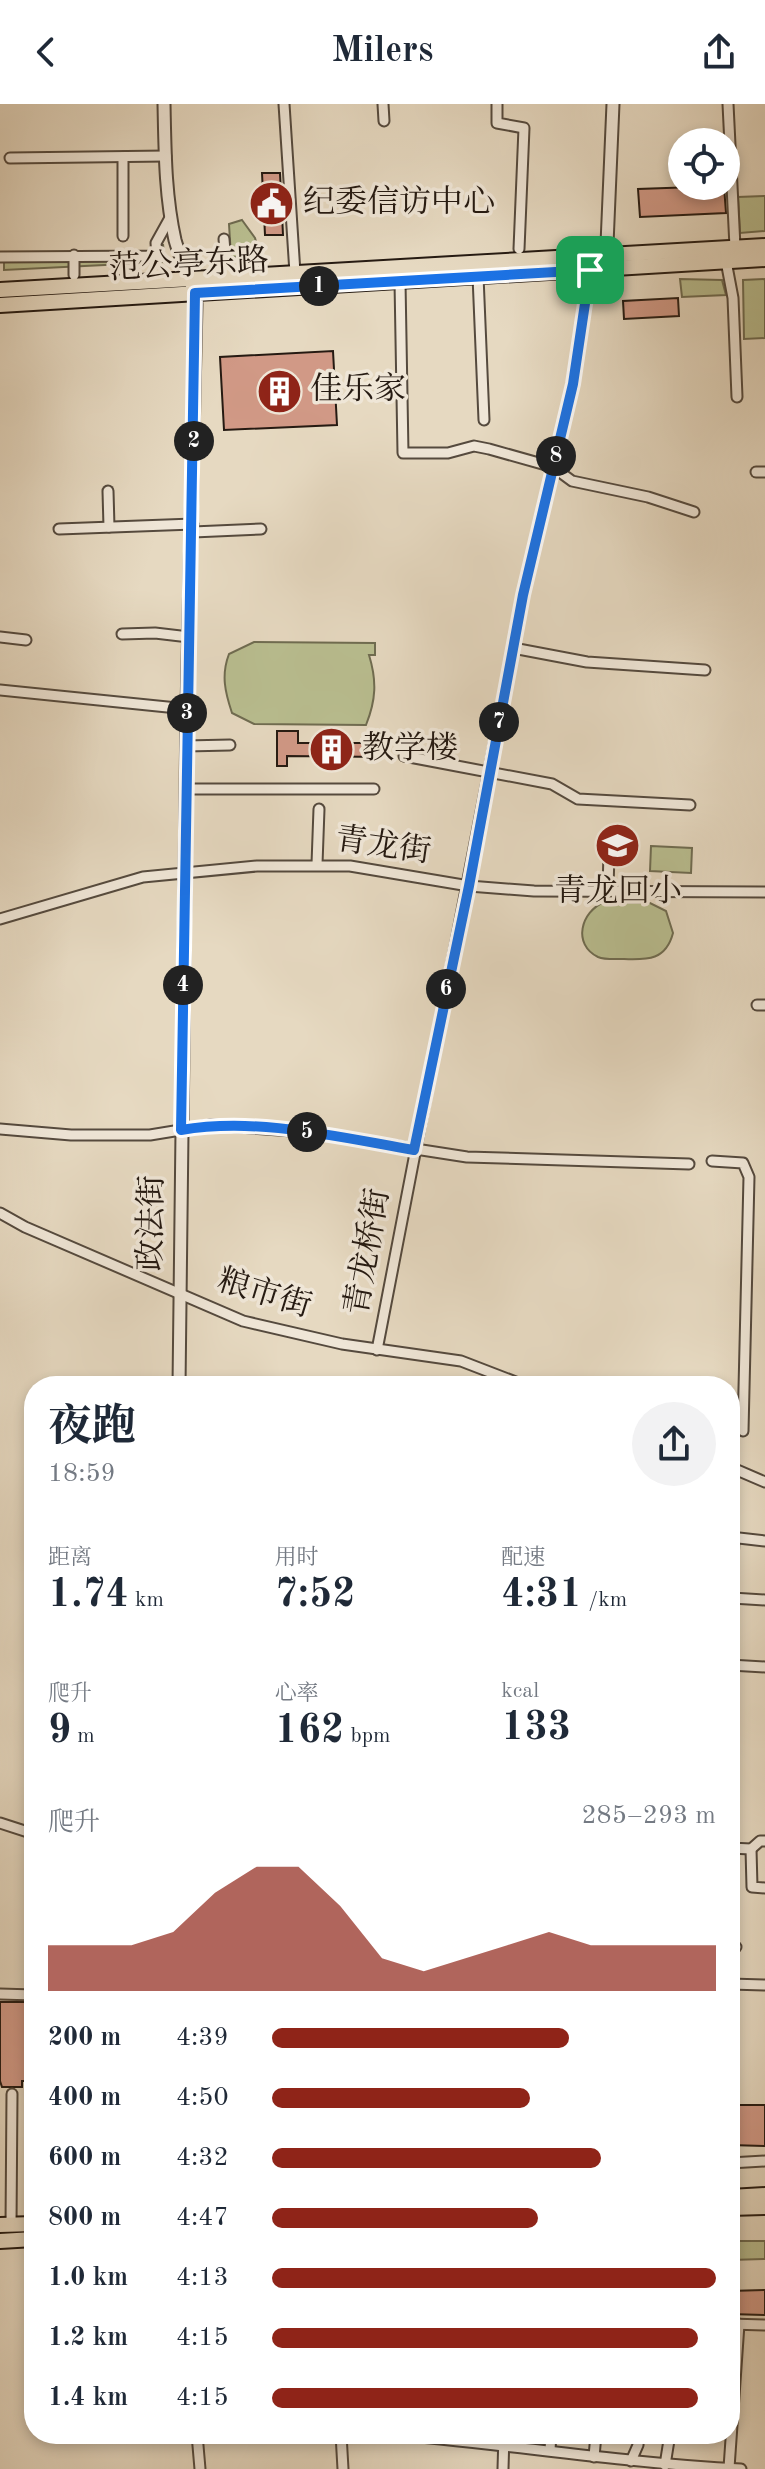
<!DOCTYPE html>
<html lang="zh">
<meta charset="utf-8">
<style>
:root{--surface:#fff;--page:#f2f2f3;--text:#1f2937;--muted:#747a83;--accent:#8f2418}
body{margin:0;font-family:"Old Standard TT","Noto Serif SC",serif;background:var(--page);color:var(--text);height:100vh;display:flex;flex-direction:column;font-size:30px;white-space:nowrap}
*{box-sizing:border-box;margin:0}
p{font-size:26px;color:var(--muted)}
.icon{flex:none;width:44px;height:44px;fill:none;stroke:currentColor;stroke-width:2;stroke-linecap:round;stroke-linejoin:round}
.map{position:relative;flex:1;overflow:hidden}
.panel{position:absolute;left:24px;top:1272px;width:716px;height:1068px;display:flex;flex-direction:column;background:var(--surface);border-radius:32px;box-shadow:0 4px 12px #0003}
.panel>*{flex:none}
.fabs{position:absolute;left:668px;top:24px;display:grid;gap:16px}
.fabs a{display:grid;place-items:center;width:72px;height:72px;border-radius:50%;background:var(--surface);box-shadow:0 4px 12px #0003;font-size:40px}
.pin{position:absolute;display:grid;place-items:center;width:68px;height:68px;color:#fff;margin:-34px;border-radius:16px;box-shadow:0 4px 12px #0006}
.km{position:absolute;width:40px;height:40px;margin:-20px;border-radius:50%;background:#222;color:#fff;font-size:22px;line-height:40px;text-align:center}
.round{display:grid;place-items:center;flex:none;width:84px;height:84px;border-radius:42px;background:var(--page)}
.headline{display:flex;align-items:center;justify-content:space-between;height:136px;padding:0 24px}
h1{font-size:44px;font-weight:700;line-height:60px}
.metrics{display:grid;grid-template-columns:repeat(3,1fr);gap:12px;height:136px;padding:8px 24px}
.metrics div{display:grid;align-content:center}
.metrics b{font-size:40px;font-weight:700}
.metrics small{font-size:22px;font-weight:400}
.metrics p{font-size:22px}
.chart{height:224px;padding:16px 24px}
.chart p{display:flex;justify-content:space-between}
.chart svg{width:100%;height:144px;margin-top:8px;fill:var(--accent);opacity:.7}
ul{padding:0 24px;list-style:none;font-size:26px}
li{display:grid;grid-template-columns:128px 96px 1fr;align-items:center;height:60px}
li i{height:20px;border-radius:10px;background:var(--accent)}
header{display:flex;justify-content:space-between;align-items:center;height:104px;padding:0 24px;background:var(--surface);font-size:36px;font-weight:700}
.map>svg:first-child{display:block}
.green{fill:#b9be90;stroke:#6f6c51;stroke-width:2}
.building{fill:#d19986;stroke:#251a12;stroke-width:2}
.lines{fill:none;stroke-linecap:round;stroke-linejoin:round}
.minor-casing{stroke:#554a3e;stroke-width:13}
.tertiary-casing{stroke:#554a3e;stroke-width:15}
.primary-casing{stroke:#251a12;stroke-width:18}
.minor{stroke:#efe6d7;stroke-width:9}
.tertiary{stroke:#efe6d7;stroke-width:11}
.primary{stroke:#e6d9c1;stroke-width:14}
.route-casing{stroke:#fff;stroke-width:16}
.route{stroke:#1a73e8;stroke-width:10}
.labels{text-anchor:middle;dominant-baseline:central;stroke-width:7;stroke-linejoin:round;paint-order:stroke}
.poi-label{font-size:32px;fill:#251a12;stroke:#efe6d7;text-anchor:start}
.street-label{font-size:32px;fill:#251a12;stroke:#efe6d7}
</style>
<header><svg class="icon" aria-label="back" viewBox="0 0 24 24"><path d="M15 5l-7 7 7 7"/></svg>Milers<svg class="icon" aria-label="share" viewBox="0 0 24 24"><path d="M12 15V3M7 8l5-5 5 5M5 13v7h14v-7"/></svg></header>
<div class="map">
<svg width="765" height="2365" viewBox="0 0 765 2365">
<rect width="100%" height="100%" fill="#e6d9c1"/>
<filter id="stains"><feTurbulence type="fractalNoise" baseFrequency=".0025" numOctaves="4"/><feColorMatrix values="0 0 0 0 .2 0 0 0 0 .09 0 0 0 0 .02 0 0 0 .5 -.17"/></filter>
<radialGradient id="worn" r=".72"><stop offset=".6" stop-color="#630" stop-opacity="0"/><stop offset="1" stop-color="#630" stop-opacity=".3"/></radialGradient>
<g class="green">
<path d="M 765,92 L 765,127 L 740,129 L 738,93 Z"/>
<path d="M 242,116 L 255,134 L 260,152 L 231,153 L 229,120 Z"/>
<path d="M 163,140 L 165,158 L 4,166 L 4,157 L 160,154 Z"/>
<path d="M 680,175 L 722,176 L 726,191 L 682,193 Z"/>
<path d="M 765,175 L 765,234 L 744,235 L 743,176 Z"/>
<path d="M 254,538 L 375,539 L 375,551 L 369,551 C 377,577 376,596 366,621 L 254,620 L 232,609 C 225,588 221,571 229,550 Z"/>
<path d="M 651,742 L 692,744 L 691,769 L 650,767 Z"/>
<path d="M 604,798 L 650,799 L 666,807 L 673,829 C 666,856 648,856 624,855 C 616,855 605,856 598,853 C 572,840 581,808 604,798 Z"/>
<path d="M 730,2137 L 765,2137 L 765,2155 L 730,2156 Z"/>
</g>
<g class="building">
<path d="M 262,69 L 280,69 L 283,131 L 265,131 Z"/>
<path d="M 724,82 L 726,109 L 640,113 L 638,85 Z"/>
<path d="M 678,194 L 679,212 L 624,215 L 623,197 Z"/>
<path d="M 333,247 L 337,321 L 224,326 L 220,253 Z"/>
<path d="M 277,627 L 298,627 L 298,639 L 337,639 L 336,632 L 347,632 L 347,639 L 385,639 L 385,653 L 287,652 L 287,662 L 277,662 Z"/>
<path d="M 0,1898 L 34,1898 L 34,1977 L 22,1977 L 22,1983 L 2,1983 L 0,1977 Z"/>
<path d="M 730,2001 L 765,2001 L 765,2042 L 730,2041 Z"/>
<path d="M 765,2186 L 765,2211 L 730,2210 L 730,2187 Z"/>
</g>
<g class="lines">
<defs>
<g id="minor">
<path d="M 284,0 L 295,169"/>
<path d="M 383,0 L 384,17"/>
<path d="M 497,0 L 497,19 L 524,24 L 519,145"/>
<path d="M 728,0 L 735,143"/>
<path d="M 123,53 L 123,132"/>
<path d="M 10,54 L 166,52"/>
<path d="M 224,135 L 227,172"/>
<path d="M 74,151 L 74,171"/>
<path d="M 0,153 L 157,152 L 156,139 L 171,112"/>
<path d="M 726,157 L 733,194 L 737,293"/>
<path d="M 478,172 L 484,316"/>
<path d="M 400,178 L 403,349 L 448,349 L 474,342 L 489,345 L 553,363 L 572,377 L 648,393 L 694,408"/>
<path d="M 756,368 L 765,368"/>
<path d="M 108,387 L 109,423"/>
<path d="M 59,425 L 193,420"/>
<path d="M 193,428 L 261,425"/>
<path d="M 122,530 L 155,529 L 189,533"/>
<path d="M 0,533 L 26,536"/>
<path d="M 513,544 L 587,558 L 705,566"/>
<path d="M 0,586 L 187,605"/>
<path d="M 186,642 L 230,641"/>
<path d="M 404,652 L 552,680 L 578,695 L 690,701"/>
<path d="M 186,685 L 374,685"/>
<path d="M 317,760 L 319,705"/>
<path d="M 608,786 L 609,748"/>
<path d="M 0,815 L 143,773 L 257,762 L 350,762 L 469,782 L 534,787 L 765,788"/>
<path d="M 757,901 L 765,901"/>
<path d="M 0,1025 L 71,1031 L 150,1031 L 211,1021 L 306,1028 L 467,1053 L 689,1060"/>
<path d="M 712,1057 L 743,1059 L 749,1073 L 743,1327"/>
<path d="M 0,1109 L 25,1123 L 243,1217 L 342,1240 L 461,1257 L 526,1282"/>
<path d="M 377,1246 L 523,491 L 573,280 L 590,166"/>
<path d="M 730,1363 L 765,1378"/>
<path d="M 730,1433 L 765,1437"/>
<path d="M 732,1494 L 765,1496"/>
<path d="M 730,1527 L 734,1435"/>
<path d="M 730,1561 L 765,1563"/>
<path d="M 0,1719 L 34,1730"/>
<path d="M 730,1744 L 751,1745 L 760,1737 L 765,1737"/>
<path d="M 751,1745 L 752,1783 L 765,1784"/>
<path d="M 730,1796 L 731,1796"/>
<path d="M 730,1843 L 736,1843"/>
<path d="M 730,1880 L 765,1881"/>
<path d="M 0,1890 L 34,1891"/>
<path d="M 730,2059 L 765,2057"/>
<path d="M 11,2121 L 12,1990"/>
<path d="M 30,2135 L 34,2161 L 33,2203"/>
<path d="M 730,2220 L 765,2221"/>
<path d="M 197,2330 L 200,2365"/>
<path d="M 341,2330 L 343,2365"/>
<path d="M 388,2330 C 506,2340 623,2359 741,2365"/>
<path d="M 550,2346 L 551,2330"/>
<path d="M 594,2353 L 596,2330"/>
<path d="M 631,2357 L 638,2341 L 639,2330"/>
<path d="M 665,2361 L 670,2330"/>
<path d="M 729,2364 L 739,2220"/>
<path d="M 503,2365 L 504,2330"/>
</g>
<g id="tertiary">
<path d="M 164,0 C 165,46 165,91 175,136 C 181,158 193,177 196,200 L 187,605 L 179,1282"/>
<path d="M 597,155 L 607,140 L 613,0"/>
</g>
<g id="primary">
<path d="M 0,186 L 765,142"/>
<path d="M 0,201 L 765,155"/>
<path d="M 730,2093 L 765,2091"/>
<path d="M 730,2104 L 765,2103"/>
<path d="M 0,2121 L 34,2120"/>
<path d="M 0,2137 L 34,2135"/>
</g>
</defs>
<use href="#minor" class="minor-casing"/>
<use href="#tertiary" class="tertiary-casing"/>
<use href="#primary" class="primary-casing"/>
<use href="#minor" class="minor"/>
<use href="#tertiary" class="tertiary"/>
<use href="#primary" class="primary"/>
</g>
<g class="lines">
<defs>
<path id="route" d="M 590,166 L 573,280 L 523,491 L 469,782 L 414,1046 C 338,1033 257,1013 181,1026 L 195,189 Z"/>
</defs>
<use href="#route" class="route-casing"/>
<use href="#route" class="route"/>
</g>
<defs>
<symbol id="civic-disc" viewBox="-11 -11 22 22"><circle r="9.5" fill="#8f2418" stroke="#efe6d7"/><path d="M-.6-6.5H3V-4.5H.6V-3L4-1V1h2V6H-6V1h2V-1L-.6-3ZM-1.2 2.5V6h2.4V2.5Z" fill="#fff"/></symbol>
<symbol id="building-disc" viewBox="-11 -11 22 22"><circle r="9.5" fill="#8f2418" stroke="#efe6d7"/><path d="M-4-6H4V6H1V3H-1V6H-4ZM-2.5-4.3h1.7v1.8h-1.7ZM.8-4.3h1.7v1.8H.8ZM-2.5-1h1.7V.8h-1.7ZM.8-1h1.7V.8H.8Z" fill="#fff"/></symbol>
<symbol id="school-disc" viewBox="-11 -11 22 22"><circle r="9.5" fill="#8f2418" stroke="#efe6d7"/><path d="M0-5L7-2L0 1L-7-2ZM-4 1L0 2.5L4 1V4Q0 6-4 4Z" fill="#fff"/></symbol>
</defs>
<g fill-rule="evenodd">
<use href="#civic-disc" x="246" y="74" width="51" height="51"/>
<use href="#building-disc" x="254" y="262" width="51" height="51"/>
<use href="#building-disc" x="306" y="620" width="51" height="51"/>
<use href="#school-disc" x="592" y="716" width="51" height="51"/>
</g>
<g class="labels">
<g class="poi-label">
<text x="303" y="100">纪委信访中心</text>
<text x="310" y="287">佳乐家</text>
<text x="362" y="646">教学楼</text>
<text x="618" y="789" text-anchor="middle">青龙回小</text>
</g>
<g class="street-label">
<text transform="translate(189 162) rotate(-3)">范公亭东路</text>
<text transform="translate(383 743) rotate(8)">青龙街</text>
<text transform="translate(153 1119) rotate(-89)">政法街</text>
<text transform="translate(369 1148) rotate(-80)">青龙桥街</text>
<text transform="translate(264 1191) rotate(17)">粮市街</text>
</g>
</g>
<rect width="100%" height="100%" filter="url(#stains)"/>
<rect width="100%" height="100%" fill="url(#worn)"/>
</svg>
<div class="fabs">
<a><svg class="icon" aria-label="locate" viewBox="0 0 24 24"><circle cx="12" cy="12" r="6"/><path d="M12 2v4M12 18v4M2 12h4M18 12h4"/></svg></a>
</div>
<div class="pin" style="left:590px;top:166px;background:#1e9e55"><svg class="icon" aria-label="arrive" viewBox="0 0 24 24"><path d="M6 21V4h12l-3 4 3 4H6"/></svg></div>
<b class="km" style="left:319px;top:182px">1</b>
<b class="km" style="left:194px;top:337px">2</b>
<b class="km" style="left:187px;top:609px">3</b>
<b class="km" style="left:183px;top:881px">4</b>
<b class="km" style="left:307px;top:1028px">5</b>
<b class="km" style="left:446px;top:885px">6</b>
<b class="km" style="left:499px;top:618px">7</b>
<b class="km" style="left:556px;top:352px">8</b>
<section class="panel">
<div class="headline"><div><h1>夜跑</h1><p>18:59</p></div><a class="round"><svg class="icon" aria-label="share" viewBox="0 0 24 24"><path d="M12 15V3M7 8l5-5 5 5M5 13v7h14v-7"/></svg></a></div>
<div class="metrics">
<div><p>距离</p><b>1.74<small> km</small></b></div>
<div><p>用时</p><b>7:52</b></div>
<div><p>配速</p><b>4:31<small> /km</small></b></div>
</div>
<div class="metrics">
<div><p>爬升</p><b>9<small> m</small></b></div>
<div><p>心率</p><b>162<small> bpm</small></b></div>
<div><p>kcal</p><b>133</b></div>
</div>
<div class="chart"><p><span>爬升</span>285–293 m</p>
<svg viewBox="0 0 160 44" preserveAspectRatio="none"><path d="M0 44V30L10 30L20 30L30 26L40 14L50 6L60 6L70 18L80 34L90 38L100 34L110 30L120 26L130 30L140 30L150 30L160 30V44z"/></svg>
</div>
<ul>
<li><b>200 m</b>4:39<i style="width:67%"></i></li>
<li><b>400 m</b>4:50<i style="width:58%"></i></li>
<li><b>600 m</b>4:32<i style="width:74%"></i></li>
<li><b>800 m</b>4:47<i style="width:60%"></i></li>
<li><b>1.0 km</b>4:13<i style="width:100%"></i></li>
<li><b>1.2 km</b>4:15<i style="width:96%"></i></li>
<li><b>1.4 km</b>4:15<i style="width:96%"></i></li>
</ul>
</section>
</div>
